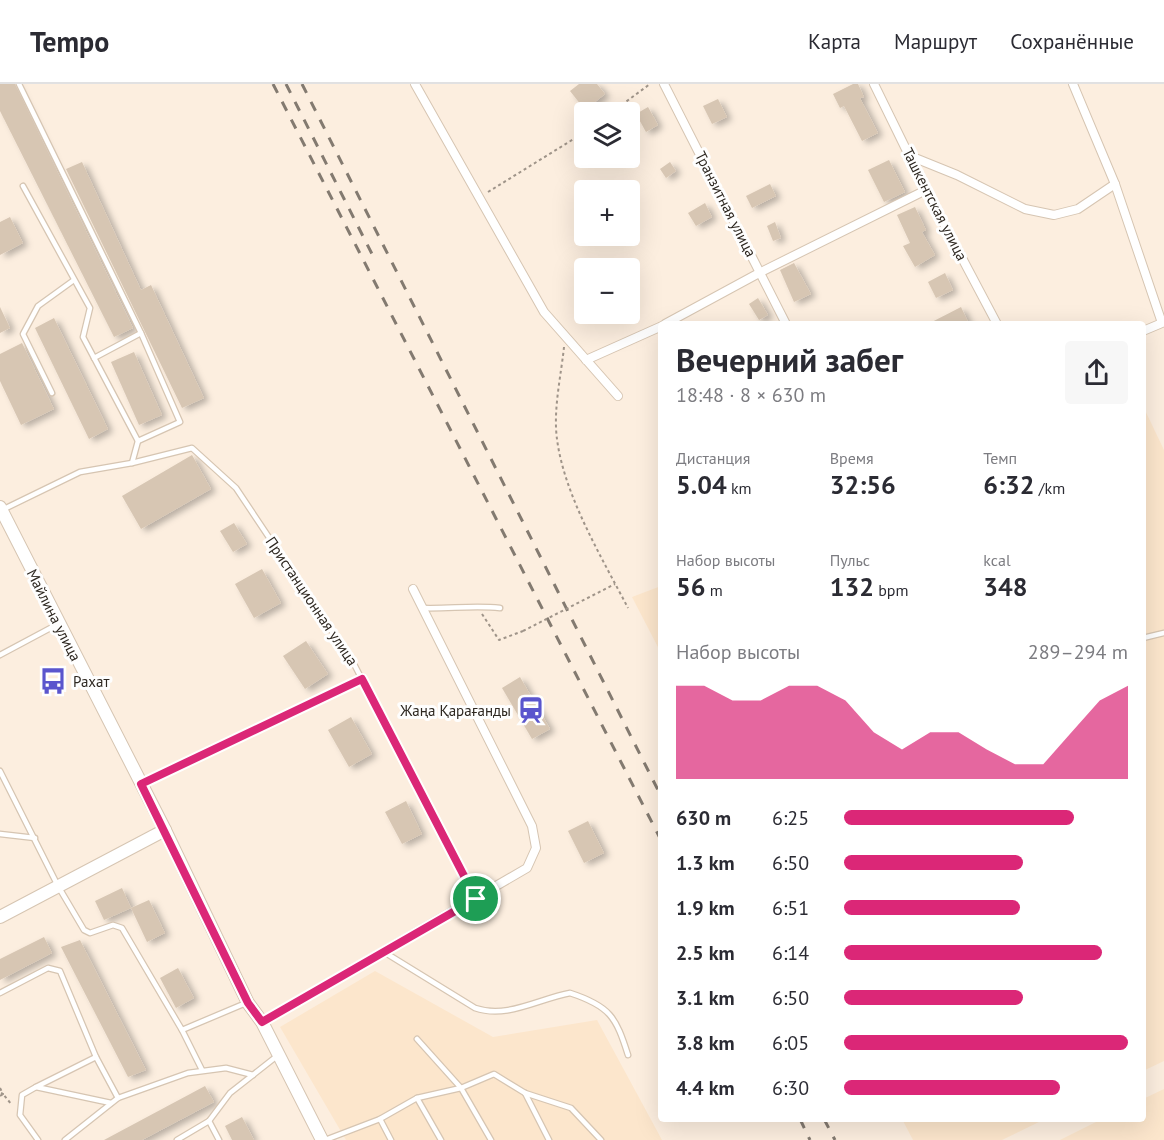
<!DOCTYPE html>
<html lang="ru">
<meta charset="utf-8">
<style>
:root{--surface:#fff;--page:#f7f7f7;--text:#2b2b33;--muted:#7c7c81;--line:#e1e1e2;--accent:#db2777}
body{margin:0;font-family:"PT Sans",sans-serif;background:var(--page);color:var(--text);height:100vh;display:flex;flex-direction:column;font-size:22px;white-space:nowrap}
*{box-sizing:border-box;margin:0}
p{font-size:20px;color:var(--muted)}
.icon{flex:none;width:33px;height:33px;fill:none;stroke:currentColor;stroke-width:2;stroke-linecap:round;stroke-linejoin:round}
.map{position:relative;flex:1;overflow:hidden}
.panel{position:absolute;left:658px;top:237px;width:488px;height:801px;display:flex;flex-direction:column;background:var(--surface);border-radius:6px;box-shadow:0 6px 24px #0002}
.panel>*{flex:none}
.buttons{position:absolute;left:574px;top:18px;display:grid;gap:12px}
.buttons a{display:grid;place-items:center;width:66px;height:66px;border-radius:6px;background:var(--surface);box-shadow:0 6px 24px #0002;font-size:30px}
.pin{position:absolute;display:grid;place-items:center;width:51px;height:51px;color:#fff;margin:-26px;border:3px solid #fff;border-radius:50%;box-shadow:0 2px 6px #0007}
.round{display:grid;place-items:center;flex:none;width:63px;height:63px;border-radius:6px;background:var(--page)}
.overview{display:flex;align-items:center;justify-content:space-between;height:102px;padding:0 18px}
h1{font-size:33px;font-weight:800;line-height:45px}
.metrics{display:grid;grid-template-columns:repeat(3,1fr);gap:9px;height:102px;padding:6px 18px}
.metrics div{display:grid;align-content:center}
.metrics b{font-size:26px;font-weight:800}
.metrics small{font-size:16px;font-weight:400}
.metrics p{font-size:16px}
.chart{height:168px;padding:12px 18px}
.chart p{display:flex;justify-content:space-between}
.chart svg{width:100%;height:108px;margin-top:6px;fill:var(--accent);opacity:.7}
ul{padding:0 18px;list-style:none;font-size:20px}
li{display:grid;grid-template-columns:96px 72px 1fr;align-items:center;height:45px}
li i{height:15px;border-radius:8px;background:var(--accent)}
header{display:flex;align-items:center;gap:36px;box-sizing:border-box;height:84px;padding:0 30px;background:var(--surface);border-bottom:2px solid var(--line)}
header strong{font-size:28px}
nav{display:flex;gap:33px;margin-inline-start:auto;font-size:21px}
.map>svg:first-child{display:block}
.built{fill:#fce6cc}
.building{fill:#d7c6b3;filter:url(#shadow)}
.lines{fill:none;stroke-linecap:round;stroke-linejoin:round}
.lane-casing{stroke:#d6c5b2;stroke-width:7}
.street-casing{stroke:#d6c5b2;stroke-width:10}
.secondary-casing{stroke:#d6c5b2;stroke-width:14}
.path{stroke:#9f9489;stroke-width:2;stroke-dasharray:3 3;stroke-linecap:butt}
.lane{stroke:#fff;stroke-width:4.5}
.street{stroke:#fff;stroke-width:8}
.secondary{stroke:#fff;stroke-width:12}
.rail{stroke:#837a70;stroke-width:3;stroke-dasharray:10 10;stroke-linecap:butt}
.path-bridge{stroke:#9f9489;stroke-width:2;stroke-dasharray:3 3;stroke-linecap:butt}
.route-casing{stroke:#fff;stroke-width:12}
.route{stroke:#db2777;stroke-width:8}
.labels{text-anchor:middle;dominant-baseline:central;stroke-width:6;stroke-linejoin:round;paint-order:stroke}
.street-label{font-size:15px;fill:#2d2720;stroke:#fefefe}
.poi-label{font-size:15px;fill:#2d2720;stroke:#fefefe;text-anchor:start}
</style>
<header>
<strong>Tempo</strong>
<nav><a>Карта</a><a>Маршрут</a><a>Сохранённые</a></nav>
</header>
<div class="map">
<svg width="1164" height="1056" viewBox="0 0 1164 1056">
<defs>
<filter id="shadow"><feDropShadow dx="5" dy="3" stdDeviation="3" flood-color="#0004"/></filter>
</defs>
<rect width="100%" height="100%" fill="#fceedf"/>
<g class="built">
<path d="M 1143,322 L 1164,366 L 1164,977 L 1143,987 Z"/>
<path d="M 661,502 L 661,569 L 632,513 Z"/>
<path d="M 375,887 L 493,953 L 597,936 L 662,1056 L 346,1056 L 280,943 Z"/>
<path d="M 1164,1005 L 1164,1056 L 1060,1056 L 1102,1035 L 1143,1035 L 1143,1015 Z"/>
<path d="M 902,1035 L 1045,1035 L 1002,1056 L 913,1056 Z"/>
</g>
<g class="building">
<path d="M 0,0 L 15,0 L 133,244 L 114,253 L 0,27 Z"/>
<path d="M 579,0 L 597,0 L 605,10 L 585,26 L 570,7 Z"/>
<path d="M 853,0 L 858,0 L 864,13 L 860,14 L 878,49 L 862,57 L 844,22 L 840,24 L 833,10 Z"/>
<path d="M 718,15 L 727,33 L 712,40 L 703,22 Z"/>
<path d="M 648,23 L 658,41 L 646,48 L 636,30 Z"/>
<path d="M 889,76 L 905,108 L 884,118 L 868,86 Z"/>
<path d="M 82,78 L 141,206 L 151,201 L 204,314 L 182,324 L 66,85 Z"/>
<path d="M 670,78 L 676,87 L 666,94 L 660,85 Z"/>
<path d="M 770,100 L 776,112 L 752,124 L 746,112 Z"/>
<path d="M 705,119 L 712,133 L 696,142 L 688,129 Z"/>
<path d="M 915,123 L 926,146 L 922,148 L 935,171 L 915,183 L 903,162 L 910,159 L 897,131 Z"/>
<path d="M 10,133 L 23,159 L 0,171 L 0,138 Z"/>
<path d="M 775,138 L 781,154 L 773,157 L 767,142 Z"/>
<path d="M 794,179 L 811,210 L 794,218 L 780,186 Z"/>
<path d="M 945,189 L 953,206 L 936,214 L 928,198 Z"/>
<path d="M 758,214 L 768,231 L 759,236 L 749,220 Z"/>
<path d="M 0,223 L 10,244 L 0,249 Z"/>
<path d="M 961,223 L 969,240 L 928,240 Z"/>
<path d="M 54,234 L 108,345 L 89,355 L 35,244 Z"/>
<path d="M 22,259 L 54,325 L 21,341 L 0,297 L 0,270 Z"/>
<path d="M 134,268 L 162,331 L 139,341 L 111,278 Z"/>
<path d="M 192,371 L 211,405 L 141,445 L 122,412 Z"/>
<path d="M 234,439 L 247,460 L 233,468 L 220,447 Z"/>
<path d="M 262,485 L 281,519 L 254,534 L 235,500 Z"/>
<path d="M 306,557 L 328,590 L 305,605 L 283,572 Z"/>
<path d="M 520,593 L 550,645 L 532,655 L 502,604 Z"/>
<path d="M 351,633 L 372,670 L 349,683 L 328,646 Z"/>
<path d="M 406,717 L 422,750 L 402,760 L 385,728 Z"/>
<path d="M 588,737 L 604,769 L 584,779 L 568,747 Z"/>
<path d="M 122,804 L 131,824 L 104,836 L 95,817 Z"/>
<path d="M 149,816 L 165,849 L 147,858 L 131,824 Z"/>
<path d="M 44,853 L 52,869 L 0,896 L 0,875 Z"/>
<path d="M 80,856 L 146,986 L 128,993 L 61,863 Z"/>
<path d="M 178,884 L 194,914 L 176,924 L 160,894 Z"/>
<path d="M 205,1002 L 214,1018 L 142,1056 L 104,1056 Z"/>
<path d="M 242,1033 L 254,1056 L 232,1056 L 225,1042 Z"/>
</g>
<g class="lines">
<defs>
<g id="lane">
<path d="M 19,0 L 141,249 L 180,338 L 138,357"/>
<path d="M 23,102 L 90,224 L 83,253 L 138,357 L 132,379"/>
<path d="M 94,274 L 141,249"/>
<path d="M 52,309 L 23,250 L 38,222 L 74,196"/>
<path d="M 2,426 L 80,388 L 132,379 L 192,364 L 236,404 L 355,582 L 476,815"/>
<path d="M 422,524 C 449,525 474,521 500,524"/>
<path d="M 1143,554 L 1164,549"/>
<path d="M 0,571 L 58,540"/>
<path d="M 0,687 L 58,802 L 84,846 L 90,849 L 113,841 L 122,844 L 182,946 L 202,986"/>
<path d="M 144,699 L 362,595"/>
<path d="M 0,750 L 35,754"/>
<path d="M 384,868 L 475,924 C 507,935 538,915 570,909 C 610,922 616,933 628,971"/>
<path d="M 0,909 L 48,884 L 60,887 L 96,973 L 118,1014"/>
<path d="M 182,946 L 246,919"/>
<path d="M 417,955 L 461,1004 L 491,1056"/>
<path d="M 36,1003 L 96,973"/>
<path d="M 525,1009 L 549,1056"/>
<path d="M 417,1014 L 441,1056"/>
<path d="M 380,1035 L 391,1056"/>
<path d="M 209,1037 L 219,1056"/>
<path d="M 38,1056 L 20,1031 L 22,1011 L 36,1003 L 111,1019"/>
<path d="M 65,1056 L 118,1014 L 188,989 L 226,984 L 253,991"/>
<path d="M 177,1056 L 209,1037 L 230,1009 L 277,972"/>
<path d="M 325,1056 L 380,1035 L 417,1014 L 461,1004 L 494,990 L 525,1009 L 571,1024 L 601,1056"/>
</g>
<g id="street">
<path d="M 415,0 L 544,228 L 618,312"/>
<path d="M 664,0 L 786,240"/>
<path d="M 874,0 L 926,106 L 997,240"/>
<path d="M 1073,0 L 1115,100 L 1162,239 L 1143,247"/>
<path d="M 910,72 L 957,91 L 1025,125 L 1054,131 L 1078,125 L 1115,100"/>
<path d="M 665,240 L 761,188 L 926,106"/>
<path d="M 586,276 L 662,242"/>
<path d="M 262,938 L 527,784 L 536,764 L 532,742 L 413,505"/>
</g>
<g id="secondary">
<path d="M 0,423 L 165,746 L 248,919 L 262,938 L 322,1056"/>
<path d="M 0,833 L 165,746"/>
</g>
</defs>
<use href="#lane" class="lane-casing"/>
<use href="#street" class="street-casing"/>
<use href="#secondary" class="secondary-casing"/>
<g class="path">
<path d="M 612,28 L 650,0"/>
<path d="M 488,108 L 585,48"/>
<path d="M 564,263 C 561,292 553,326 557,355 C 564,411 602,474 628,524"/>
<path d="M 482,530 L 499,556 L 523,547"/>
<path d="M 0,1004 L 3,1010 L 0,1008"/>
<path d="M 0,1012 L 3,1010 L 12,1021"/>
</g>
<use href="#lane" class="lane"/>
<use href="#street" class="street"/>
<use href="#secondary" class="secondary"/>
<g class="rail">
<path d="M 273,0 L 662,758"/>
<path d="M 286,0 L 373,172"/>
<path d="M 302,0 L 662,714"/>
<path d="M 800,1035 L 810,1056"/>
<path d="M 824,1035 L 835,1056"/>
</g>
<path class="path-bridge" d="M 523,547 L 615,500"/>
</g>
<g class="lines">
<defs>
<path id="route" d="M 362,595 L 476,815 L 262,938 L 248,919 L 141,700 Z"/>
</defs>
<use href="#route" class="route-casing"/>
<use href="#route" class="route"/>
</g>
<defs>
<symbol id="bus-bare" viewBox="-9 -9 18 18"><path d="M-5-6H5V4H4V6H2V4H-2V6H-4V4H-5ZM-3.5-4V0h7V-4ZM-3.5 1.2v1.5H-2V1.2ZM2 1.2v1.5H3.5V1.2Z" fill="#5a55cd" stroke="#fefefe" stroke-width="2.5" paint-order="stroke"/></symbol>
<symbol id="station-bare" viewBox="-9 -9 18 18"><path d="M-3-6H3Q5-6 5-4V2Q5 4 3 4L4.5 6H3L1.5 4h-3L-3 6H-4.5L-3 4Q-5 4-5 2V-4Q-5-6-3-6ZM-3.5-4v3h7v-3ZM-3.5 1v1.5H-2V1ZM2 1v1.5H3.5V1Z" fill="#5a55cd" stroke="#fefefe" stroke-width="2.5" paint-order="stroke"/></symbol>
</defs>
<g fill-rule="evenodd">
<use href="#bus-bare" x="34" y="578" width="38" height="38"/>
<use href="#station-bare" x="512" y="607" width="38" height="38"/>
</g>
<g class="labels">
<g class="street-label">
<text transform="translate(726 120) rotate(63)">Транзитная улица</text>
<text transform="translate(935 120) rotate(63)">Ташкентская улица</text>
<text transform="translate(312 517) rotate(56)">Пристанционная улица</text>
<text transform="translate(54 531) rotate(63)">Майлина улица</text>
</g>
<g class="poi-label">
<text x="73" y="597">Рахат</text>
<text x="511" y="626" text-anchor="end">Жаңа Қарағанды</text>
</g>
</g>
</svg>
<div class="buttons">
<a><svg class="icon" aria-label="layers" viewBox="0 0 24 24"><path d="M12 4l9 5-9 5-9-5zM3 14l9 5 9-5"/></svg></a>
<a>+</a>
<a>−</a>
</div>
<div class="pin" style="left:476px;top:815px;background:#1e9e55"><svg class="icon" aria-label="arrive" viewBox="0 0 24 24"><path d="M6 21V4h12l-3 4 3 4H6"/></svg></div>
<section class="panel">
<div class="overview"><div><h1>Вечерний забег</h1><p>18:48 · 8 × 630 m</p></div><a class="round"><svg class="icon" aria-label="share" viewBox="0 0 24 24"><path d="M12 15V3M7 8l5-5 5 5M5 13v7h14v-7"/></svg></a></div>
<div class="metrics">
<div><p>Дистанция</p><b>5.04<small> km</small></b></div>
<div><p>Время</p><b>32:56</b></div>
<div><p>Темп</p><b>6:32<small> /km</small></b></div>
</div>
<div class="metrics">
<div><p>Набор высоты</p><b>56<small> m</small></b></div>
<div><p>Пульс</p><b>132<small> bpm</small></b></div>
<div><p>kcal</p><b>348</b></div>
</div>
<div class="chart"><p><span>Набор высоты</span>289–294 m</p>
<svg viewBox="0 0 160 44" preserveAspectRatio="none"><path d="M0 44V6L10 6L20 12L30 12L40 6L50 6L60 12L70 25L80 32L90 25L100 25L110 32L120 38L130 38L140 25L150 12L160 6V44z"/></svg>
</div>
<ul>
<li><b>630 m</b>6:25<i style="width:81%"></i></li>
<li><b>1.3 km</b>6:50<i style="width:63%"></i></li>
<li><b>1.9 km</b>6:51<i style="width:62%"></i></li>
<li><b>2.5 km</b>6:14<i style="width:91%"></i></li>
<li><b>3.1 km</b>6:50<i style="width:63%"></i></li>
<li><b>3.8 km</b>6:05<i style="width:100%"></i></li>
<li><b>4.4 km</b>6:30<i style="width:76%"></i></li>
</ul>
</section>
</div>
